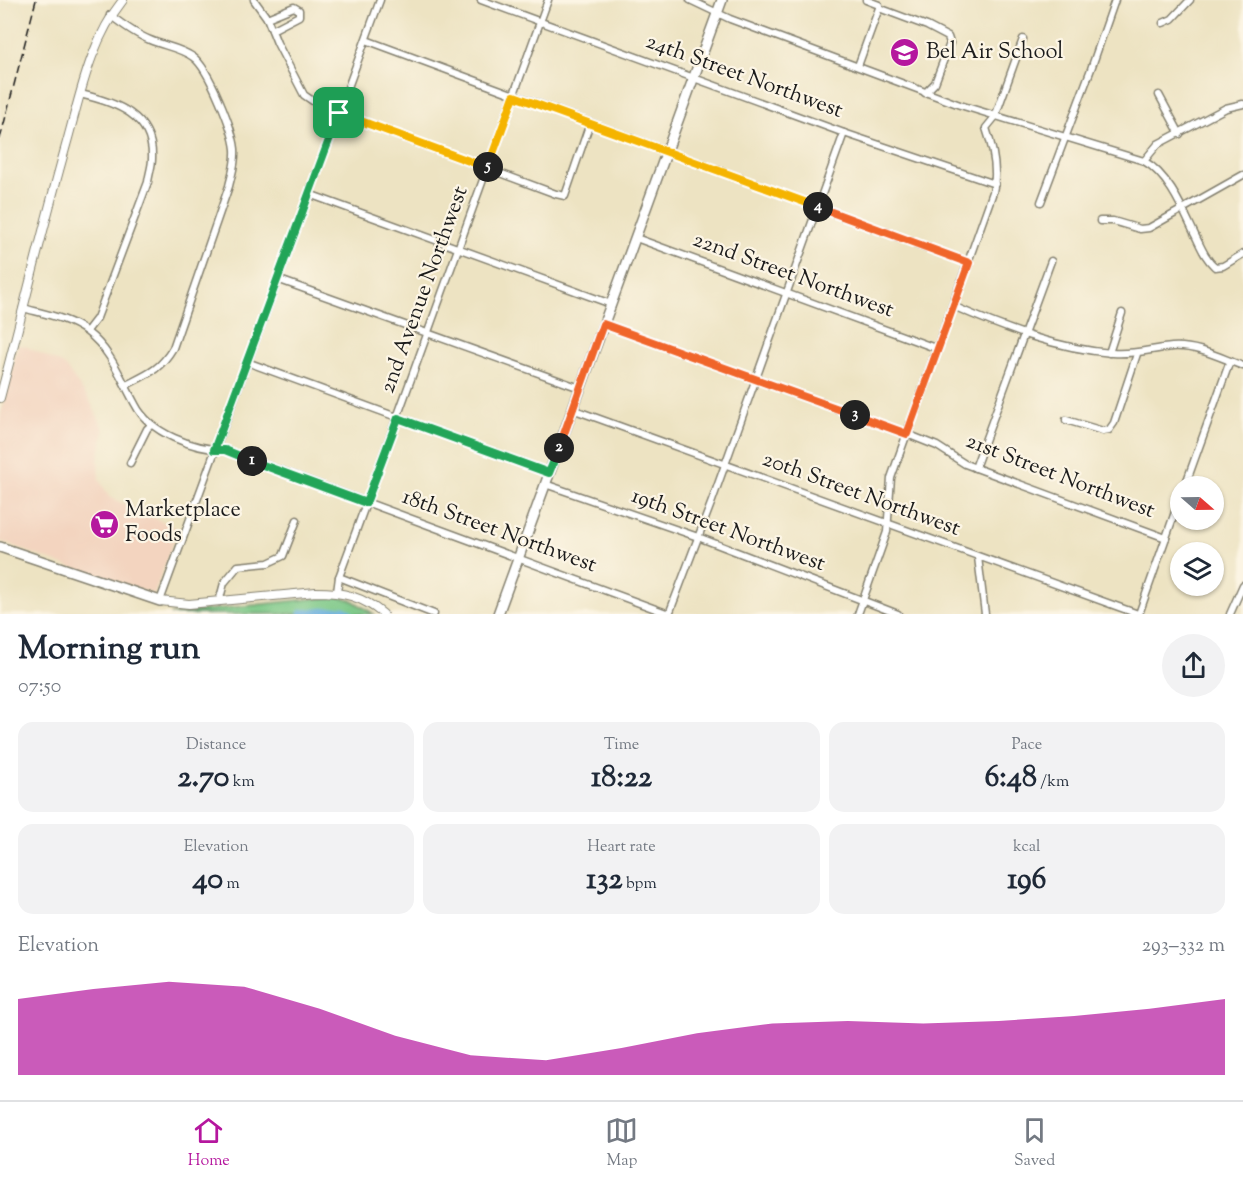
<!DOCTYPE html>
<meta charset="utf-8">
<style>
:root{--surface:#fff;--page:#f2f2f3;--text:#1f2937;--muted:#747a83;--line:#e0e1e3;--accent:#b5179e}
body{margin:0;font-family:"Sorts Mill Goudy",serif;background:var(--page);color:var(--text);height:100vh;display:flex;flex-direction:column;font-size:22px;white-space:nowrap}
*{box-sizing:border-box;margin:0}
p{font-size:20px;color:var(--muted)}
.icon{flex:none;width:33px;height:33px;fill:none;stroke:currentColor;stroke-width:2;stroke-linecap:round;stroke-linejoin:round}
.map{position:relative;height:614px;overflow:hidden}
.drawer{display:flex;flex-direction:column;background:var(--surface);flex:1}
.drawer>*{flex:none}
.needle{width:39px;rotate:110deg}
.tools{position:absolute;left:1170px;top:476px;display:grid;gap:12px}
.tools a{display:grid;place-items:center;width:54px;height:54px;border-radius:50%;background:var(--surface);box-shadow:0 2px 4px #0004;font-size:30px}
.pin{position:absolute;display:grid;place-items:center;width:51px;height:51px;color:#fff;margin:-26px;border-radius:12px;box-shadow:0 3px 9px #0006}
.km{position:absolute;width:30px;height:30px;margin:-15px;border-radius:50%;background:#222;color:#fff;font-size:16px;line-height:30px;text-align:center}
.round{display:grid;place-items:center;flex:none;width:63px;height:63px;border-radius:32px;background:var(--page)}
.summary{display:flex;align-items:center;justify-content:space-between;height:102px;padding:0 18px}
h1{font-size:33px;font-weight:700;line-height:45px}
.figures{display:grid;grid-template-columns:repeat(3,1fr);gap:9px;height:102px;padding:6px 18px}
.figures div{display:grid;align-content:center;border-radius:15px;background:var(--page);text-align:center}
.figures b{font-size:30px;font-weight:700}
.figures small{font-size:16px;font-weight:400}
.figures p{font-size:16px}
.chart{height:168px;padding:12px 18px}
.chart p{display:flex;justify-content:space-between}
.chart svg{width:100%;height:108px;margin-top:6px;fill:var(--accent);opacity:.7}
.dock{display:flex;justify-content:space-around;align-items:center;height:84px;border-top:2px solid var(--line);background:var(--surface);font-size:16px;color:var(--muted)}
.dock a{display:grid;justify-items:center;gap:3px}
.dock .active{color:var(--accent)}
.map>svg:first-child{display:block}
.built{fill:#f3d4bf}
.park{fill:#7ac786;stroke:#4b7251;stroke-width:1.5}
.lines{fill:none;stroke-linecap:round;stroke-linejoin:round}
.river{stroke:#67aede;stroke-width:9}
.minor-casing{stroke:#84806f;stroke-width:9}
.tertiary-casing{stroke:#84806f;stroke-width:10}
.secondary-casing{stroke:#84806f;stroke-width:12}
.minor{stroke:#fff;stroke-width:6}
.tertiary{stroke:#fff;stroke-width:8}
.secondary{stroke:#fff;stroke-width:9}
.rail{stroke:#1c1c1c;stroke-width:1.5;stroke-dasharray:9 4.5;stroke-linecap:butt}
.split-1-casing{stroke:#fff;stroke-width:12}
.split-2-casing{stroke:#fff;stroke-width:12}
.split-3-casing{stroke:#fff;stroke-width:12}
.split-4-casing{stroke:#fff;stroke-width:12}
.split-5-casing{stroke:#fff;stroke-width:12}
.split-6-casing{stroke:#fff;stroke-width:12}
.split-1{stroke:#22a559;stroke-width:8}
.split-2{stroke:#22a559;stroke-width:8}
.split-3{stroke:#f0652b;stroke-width:8}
.split-4{stroke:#f0652b;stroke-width:8}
.split-5{stroke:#f5b400;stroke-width:8}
.split-6{stroke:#f5b400;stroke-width:8}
.labels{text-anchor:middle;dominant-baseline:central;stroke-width:4.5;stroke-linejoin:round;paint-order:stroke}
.poi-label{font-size:22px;fill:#1c1c1c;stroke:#fcf5e5;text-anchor:start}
.street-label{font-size:22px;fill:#1c1c1c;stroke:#fcf5e5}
</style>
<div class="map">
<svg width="1243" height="614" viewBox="0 0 1243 614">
<rect width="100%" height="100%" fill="#fcf5e5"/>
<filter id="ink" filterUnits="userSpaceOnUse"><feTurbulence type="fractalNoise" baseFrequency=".0167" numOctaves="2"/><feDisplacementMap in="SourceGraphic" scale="12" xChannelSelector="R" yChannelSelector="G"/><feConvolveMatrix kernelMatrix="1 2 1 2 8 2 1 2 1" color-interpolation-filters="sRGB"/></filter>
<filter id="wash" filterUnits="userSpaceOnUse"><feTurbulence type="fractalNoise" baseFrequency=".008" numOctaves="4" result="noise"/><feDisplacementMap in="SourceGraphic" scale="24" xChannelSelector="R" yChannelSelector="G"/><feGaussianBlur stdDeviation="1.35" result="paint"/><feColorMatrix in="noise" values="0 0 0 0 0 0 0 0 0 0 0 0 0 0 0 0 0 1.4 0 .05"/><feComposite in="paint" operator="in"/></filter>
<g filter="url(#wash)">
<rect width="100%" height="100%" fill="#ede3c2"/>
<path class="built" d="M 18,345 L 25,346 L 64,365 L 90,401 L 104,430 L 98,459 L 99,479 L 109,497 L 178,529 L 154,594 L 61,564 L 0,541 L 0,418 Z"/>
<path class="park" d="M 337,596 L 352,600 L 374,614 L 170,614 Z"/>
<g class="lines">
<path class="river" d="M 302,614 L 343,611 L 349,614"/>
</g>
</g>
<g filter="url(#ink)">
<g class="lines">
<defs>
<g id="minor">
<path d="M 254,0 L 267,18 L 277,43 L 304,95 L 320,106 L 556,194 L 565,196 L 590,123"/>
<path d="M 481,0 L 844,133 L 995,184"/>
<path d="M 690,0 L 730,19 L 960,105 L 1144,161 C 1169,175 1183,210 1195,235 C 1201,247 1205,258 1215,267 L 1223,266 L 1243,254"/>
<path d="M 866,0 L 879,5 L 879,8 L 927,26 L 948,37 L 950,43 L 935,83 L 925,93"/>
<path d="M 110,15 C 123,25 135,34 150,40 C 164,46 181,48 193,57 C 209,68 233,130 235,149 C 236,163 232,173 229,186 L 173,348 C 160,370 148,374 126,385"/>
<path d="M 267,18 L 294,7 L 299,10 L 299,16 L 272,30"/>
<path d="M 1163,23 L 1172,19 L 1190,0"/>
<path d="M 366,40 L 969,263"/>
<path d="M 858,66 L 879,8"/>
<path d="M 80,94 C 115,102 154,115 152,159 C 152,166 149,174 148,182 L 97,318 L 87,331"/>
<path d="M 1159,95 L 1180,134"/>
<path d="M 1144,161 L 1158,144 L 1226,108 L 1243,104"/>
<path d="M 309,194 L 611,304"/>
<path d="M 1041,202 L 1091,69 L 1115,0"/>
<path d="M 1100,221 L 1113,221 L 1140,229 L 1149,228 L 1243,175"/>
<path d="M 636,238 L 938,349"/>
<path d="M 277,279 L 580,388"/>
<path d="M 953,306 C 1003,328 1058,349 1112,353 C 1133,355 1151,349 1172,347 C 1196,345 1221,358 1243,366"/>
<path d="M 23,308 C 45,314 69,318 87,332 C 111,350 121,379 135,404 C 150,434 194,449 225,450 L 669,614"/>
<path d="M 603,324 L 907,434 L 937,446 L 965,464 L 1166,538"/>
<path d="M 1109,353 L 1122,313"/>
<path d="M 247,362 L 549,473"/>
<path d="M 572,409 L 1138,614"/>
<path d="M 1066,420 L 1103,431 L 1109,430 L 1114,423 L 1137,354"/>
<path d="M 130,463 L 147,429 L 151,425"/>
<path d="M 975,468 L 1051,261"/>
<path d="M 545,484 L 698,537 L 898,614"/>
<path d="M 1185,486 L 1230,361"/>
<path d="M 978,557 L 985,614"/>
<path d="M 339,577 L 434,614"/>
<path d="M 337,592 L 339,577 L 356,531 L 548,0"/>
<path d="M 160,601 L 380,0"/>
<path d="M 219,602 L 224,583 L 238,566 L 268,563 L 283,556 L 297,520"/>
<path d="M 669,614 L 712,501 L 844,133"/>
<path d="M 858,614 L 887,532 L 891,478 L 993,192 C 998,172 993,148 986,128 L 995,117 L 1023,39"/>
<path d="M 1139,614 L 1180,498"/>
<path d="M 1230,614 L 1243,585"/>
</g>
<g id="tertiary">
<path d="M 0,398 C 22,315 42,231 65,149 C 80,97 89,43 123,0"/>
<path d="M 160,601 L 189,604 L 316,592 C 343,592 362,596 383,614"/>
</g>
<g id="secondary">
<path d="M 0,547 L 160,601"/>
<path d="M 498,614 L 722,0"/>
</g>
</defs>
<use href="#minor" class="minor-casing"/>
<use href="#tertiary" class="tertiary-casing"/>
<use href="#secondary" class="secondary-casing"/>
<use href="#minor" class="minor"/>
<use href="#tertiary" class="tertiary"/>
<use href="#secondary" class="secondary"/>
<path class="rail" d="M 0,139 L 36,0"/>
</g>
</g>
<g class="lines" filter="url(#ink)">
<defs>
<path id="split-1" d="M 252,461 L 225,450 L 214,450 L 339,113"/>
<path id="split-2" d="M 252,461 L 366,503 L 398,418 L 549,473 L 559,448"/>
<path id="split-3" d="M 559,448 L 603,324 L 855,415"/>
<path id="split-4" d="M 818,207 L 969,263 L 907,434 L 855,415"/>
<path id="split-5" d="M 488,167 L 514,96 L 818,207"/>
<path id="split-6" d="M 339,113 L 488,168 L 488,167"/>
</defs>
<use href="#split-1" class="split-1-casing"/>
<use href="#split-2" class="split-2-casing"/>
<use href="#split-3" class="split-3-casing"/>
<use href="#split-4" class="split-4-casing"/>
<use href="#split-5" class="split-5-casing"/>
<use href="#split-6" class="split-6-casing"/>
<use href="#split-1" class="split-1"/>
<use href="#split-2" class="split-2"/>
<use href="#split-3" class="split-3"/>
<use href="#split-4" class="split-4"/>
<use href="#split-5" class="split-5"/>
<use href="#split-6" class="split-6"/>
</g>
<defs>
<symbol id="school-disc" viewBox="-11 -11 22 22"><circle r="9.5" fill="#b5179e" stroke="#fcf5e5"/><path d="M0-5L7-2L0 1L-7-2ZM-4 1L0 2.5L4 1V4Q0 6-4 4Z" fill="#fff"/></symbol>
<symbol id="supermarket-disc" viewBox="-11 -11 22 22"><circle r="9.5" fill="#b5179e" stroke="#fcf5e5"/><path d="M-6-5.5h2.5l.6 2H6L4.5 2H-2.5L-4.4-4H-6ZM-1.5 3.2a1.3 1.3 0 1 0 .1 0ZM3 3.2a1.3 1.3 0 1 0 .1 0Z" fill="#fff"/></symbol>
</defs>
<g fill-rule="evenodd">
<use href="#school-disc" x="888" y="36" width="33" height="33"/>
<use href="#supermarket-disc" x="88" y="508" width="33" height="33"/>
</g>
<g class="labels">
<g class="poi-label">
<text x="926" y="53">Bel Air School</text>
<text x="125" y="511">Marketplace<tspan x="125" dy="25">Foods</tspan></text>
</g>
<g class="street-label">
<text transform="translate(744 77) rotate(20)">24th Street Northwest</text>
<text transform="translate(793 276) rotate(20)">22nd Street Northwest</text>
<text transform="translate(425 290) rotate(-70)">2nd Avenue Northwest</text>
<text transform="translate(1060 477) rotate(21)">21st Street Northwest</text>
<text transform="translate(861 495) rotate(20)">20th Street Northwest</text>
<text transform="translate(728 531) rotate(20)">19th Street Northwest</text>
<text transform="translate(499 532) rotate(20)">18th Street Northwest</text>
</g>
</g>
</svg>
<div class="tools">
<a><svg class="needle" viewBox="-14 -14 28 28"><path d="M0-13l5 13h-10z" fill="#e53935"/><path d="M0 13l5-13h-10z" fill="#747a83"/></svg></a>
<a><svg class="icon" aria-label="layers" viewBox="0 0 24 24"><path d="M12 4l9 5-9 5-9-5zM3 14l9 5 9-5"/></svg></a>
</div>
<div class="pin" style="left:339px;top:113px;background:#1e9e55"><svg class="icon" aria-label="arrive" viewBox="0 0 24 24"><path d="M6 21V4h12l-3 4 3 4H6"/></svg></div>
<b class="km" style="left:252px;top:461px">1</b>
<b class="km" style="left:559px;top:448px">2</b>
<b class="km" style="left:855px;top:415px">3</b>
<b class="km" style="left:818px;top:207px">4</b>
<b class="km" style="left:488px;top:167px">5</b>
</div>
<section class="drawer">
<div class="summary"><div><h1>Morning run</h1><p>07:50</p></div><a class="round"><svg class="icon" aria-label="share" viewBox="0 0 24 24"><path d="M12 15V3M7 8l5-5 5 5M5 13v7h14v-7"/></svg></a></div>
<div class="figures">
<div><p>Distance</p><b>2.70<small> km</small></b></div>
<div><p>Time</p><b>18:22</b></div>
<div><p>Pace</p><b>6:48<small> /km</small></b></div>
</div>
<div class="figures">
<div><p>Elevation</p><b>40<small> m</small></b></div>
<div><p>Heart rate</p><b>132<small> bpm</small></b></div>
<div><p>kcal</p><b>196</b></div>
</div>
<div class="chart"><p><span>Elevation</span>293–332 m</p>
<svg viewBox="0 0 160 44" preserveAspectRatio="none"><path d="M0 44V13L10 9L20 6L30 8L40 17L50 28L60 36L70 38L80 33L90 27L100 23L110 22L120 23L130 22L140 20L150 17L160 13V44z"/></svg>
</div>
</section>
<nav class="dock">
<a class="active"><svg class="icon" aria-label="home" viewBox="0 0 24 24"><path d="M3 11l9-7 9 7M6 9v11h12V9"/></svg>Home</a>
<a><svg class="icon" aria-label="map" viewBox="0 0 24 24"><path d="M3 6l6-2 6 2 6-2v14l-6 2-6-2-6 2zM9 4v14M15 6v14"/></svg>Map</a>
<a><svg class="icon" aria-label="saved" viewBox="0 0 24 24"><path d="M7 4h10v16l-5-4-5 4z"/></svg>Saved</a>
</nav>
